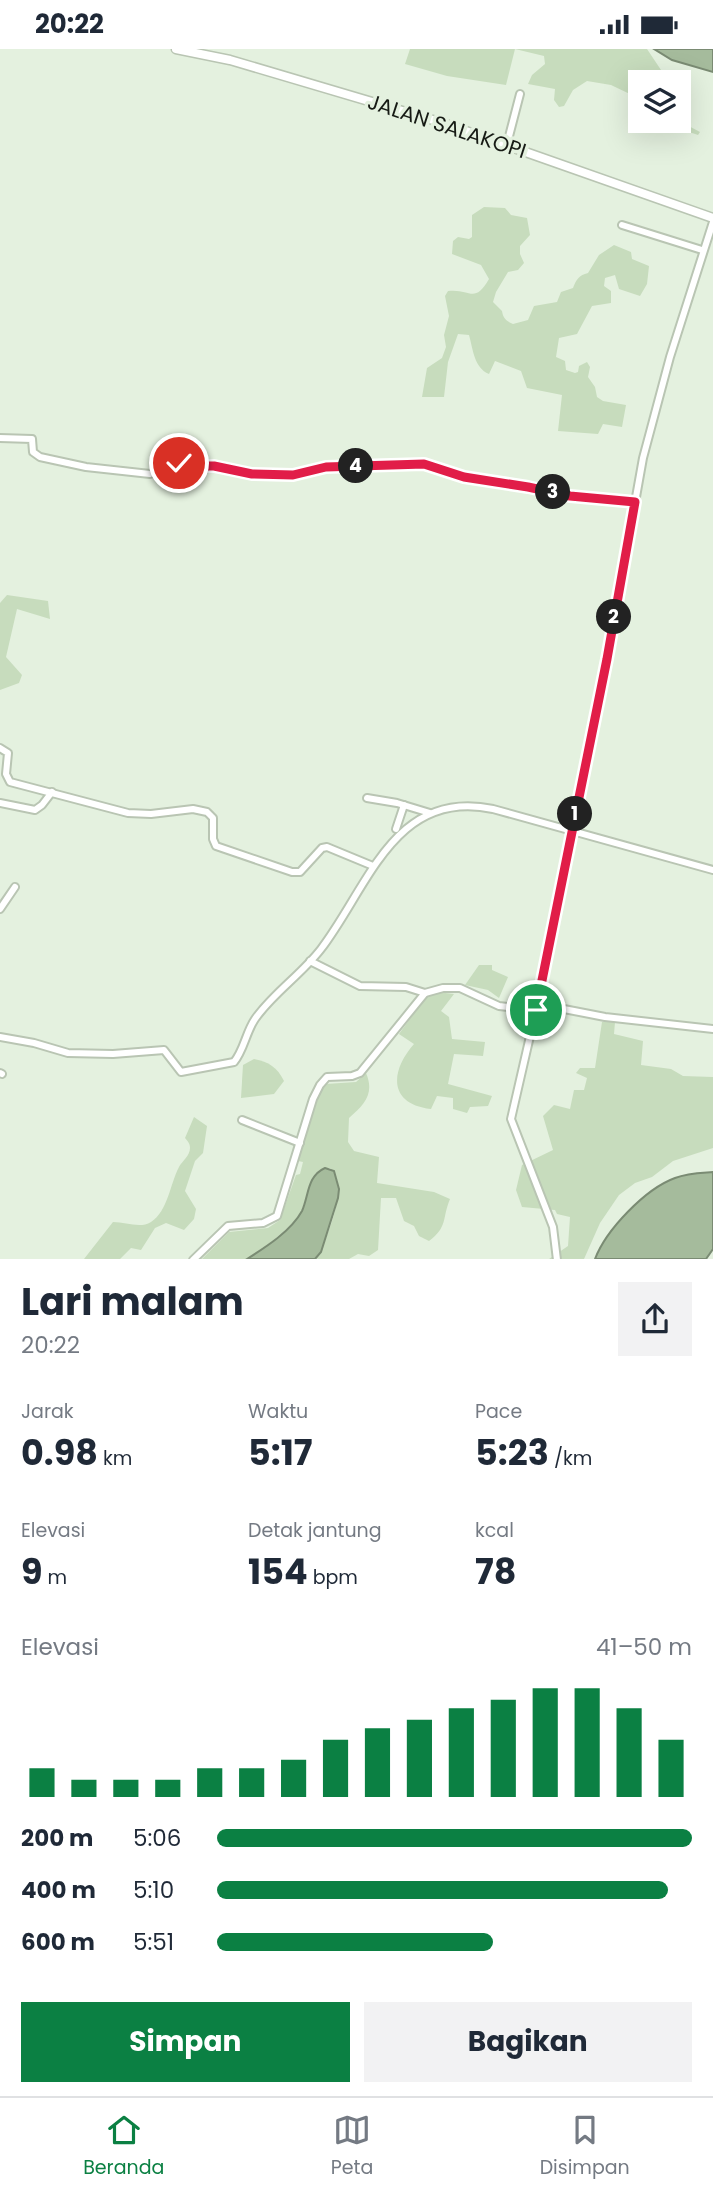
<!DOCTYPE html>
<html lang="id">
<meta charset="utf-8">
<style>
:root{--surface:#fff;--page:#f2f2f3;--text:#1f2937;--muted:#747a83;--line:#e0e1e3;--accent:#0b8043}
body{margin:0;font-family:Poppins,sans-serif;background:var(--page);color:var(--text);height:100vh;display:flex;flex-direction:column;font-size:26px;white-space:nowrap}
*{box-sizing:border-box;margin:0}
p{font-size:23px;color:var(--muted)}
.icon{flex:none;width:38px;height:38px;fill:none;stroke:currentColor;stroke-width:2;stroke-linecap:round;stroke-linejoin:round}
.map{position:relative;height:1210px;overflow:hidden}
.panel{display:flex;flex-direction:column;background:var(--surface);flex:1}
.panel>*{flex:none}
.controls{position:absolute;left:628px;top:21px;display:grid;gap:14px}
.controls a{display:grid;place-items:center;width:63px;height:63px;border-radius:0px;background:var(--surface);box-shadow:0 7px 28px #0002;font-size:35px}
.pin{position:absolute;display:grid;place-items:center;width:60px;height:60px;color:#fff;margin:-30px;border:4px solid #fff;border-radius:50%;box-shadow:0 2px 7px #0007}
.km{position:absolute;width:35px;height:35px;margin:-18px;border-radius:50%;background:#222;color:#fff;font-size:19px;line-height:35px;text-align:center}
.round{display:grid;place-items:center;flex:none;width:74px;height:74px;border-radius:0px;background:var(--page)}
.headline{display:flex;align-items:center;justify-content:space-between;height:119px;padding:0 21px}
h1{font-size:38px;font-weight:700;line-height:52px}
.figures{display:grid;grid-template-columns:repeat(3,1fr);gap:10px;height:119px;padding:7px 21px}
.figures div{display:grid;align-content:center}
.figures b{font-size:35px;font-weight:700}
.figures small{font-size:19px;font-weight:400}
.figures p{font-size:19px}
.chart{height:196px;padding:14px 21px}
.chart p{display:flex;justify-content:space-between}
.chart svg{width:100%;height:126px;margin-top:7px;stroke:var(--accent);stroke-width:6}
.action{display:flex;gap:14px;margin-top:auto;padding:14px 21px}
.action a{flex:1;height:80px;border-radius:0px;background:var(--accent);color:#fff;font-size:28px;font-weight:700;line-height:80px;text-align:center}
.action a+a{background:var(--page);color:var(--text)}
ul{padding:0 21px;list-style:none;font-size:23px}
li{display:grid;grid-template-columns:112px 84px 1fr;align-items:center;height:52px}
li i{height:18px;border-radius:9px;background:var(--accent)}
.status{display:flex;justify-content:space-between;align-items:center;height:49px;padding:0 35px;background:var(--surface);direction:ltr}
.status svg{height:19px;fill:currentColor}
.tabs{display:flex;justify-content:space-around;align-items:center;height:98px;border-top:2px solid var(--line);background:var(--surface);font-size:19px;color:var(--muted)}
.tabs a{display:grid;justify-items:center;gap:4px}
.tabs .on{color:var(--accent)}
.map>svg:first-child{display:block}
.green{fill:#c7dcbd}
.water{fill:#a5bb9c;stroke:#7a8b73;stroke-width:2}
.lines{fill:none;stroke-linecap:round;stroke-linejoin:round}
.street-casing{stroke:#b9c5b3;stroke-width:10}
.secondary-casing{stroke:#b9c5b3;stroke-width:11}
.street{stroke:#fff;stroke-width:6}
.secondary{stroke:#fff;stroke-width:8}
.route-casing{stroke:#fff;stroke-width:14}
.route{stroke:#e11d48;stroke-width:9}
.labels{text-anchor:middle;dominant-baseline:central;stroke-width:7;stroke-linejoin:round;paint-order:stroke}
.street-label{font-size:21px;fill:#161a14;stroke:#e4f1df}
</style>
<div class="status"><b>20:22</b><svg viewBox="0 0 49 12"><path d="M0 12V9h3v3zM5 12V6h3v6zM10 12V3h3v9zM15 12V0h3v12zM26 1h20v11H26zM47 4h2v5h-2z"/></svg></div>
<div class="map">
<svg width="713" height="1211" viewBox="0 0 713 1211">
<rect width="100%" height="100%" fill="#e4f1df"/>
<g class="green">
<path d="M 410,0 L 647,0 L 669,33 L 640,33 L 640,72 L 679,72 L 679,68 L 685,75 L 700,83 L 698,86 C 675,78 660,81 638,77 L 634,70 L 634,47 L 611,36 L 587,32 L 573,41 L 564,57 L 559,58 L 554,51 L 555,40 L 528,35 L 532,26 L 545,15 L 544,7 L 515,0 L 506,36 L 447,27 L 405,15 Z"/>
<path d="M 484,158 L 505,159 L 511,166 L 527,169 L 530,186 L 520,197 L 520,205 L 524,214 L 518,221 L 508,223 L 496,243 L 493,253 L 502,262 C 503,269 506,272 513,275 L 528,271 L 534,257 L 557,253 L 561,243 L 573,239 C 576,231 579,226 588,224 L 599,206 L 614,196 L 631,203 L 632,210 L 649,217 L 647,235 L 640,247 L 619,240 L 615,226 L 605,229 L 604,237 L 611,242 L 611,254 L 592,257 L 577,285 L 559,289 L 556,308 L 565,312 L 566,321 L 575,324 L 578,323 L 579,317 L 587,313 L 590,318 L 588,328 L 595,338 L 597,348 L 603,352 L 626,356 L 622,378 L 603,375 L 598,385 L 558,382 L 562,346 L 527,339 L 521,322 L 495,312 L 489,325 C 474,319 473,300 469,286 L 458,285 L 448,313 L 444,348 L 422,348 L 427,319 L 442,309 L 446,298 L 444,286 L 449,267 L 445,247 L 448,242 C 470,239 474,256 489,230 L 481,216 L 452,205 L 453,192 L 458,188 L 469,190 L 472,188 L 472,166 Z"/>
<path d="M 7,546 L 48,552 L 50,570 L 17,560 L 6,608 L 22,626 L 19,634 L 0,641 L 0,554 Z"/>
<path d="M 479,916 L 492,916 L 492,921 L 508,928 L 499,949 L 488,941 L 465,936 Z"/>
<path d="M 437,943 L 454,945 L 441,962 L 449,968 L 452,990 L 485,993 L 483,1007 L 454,1005 L 448,1035 L 492,1047 L 488,1057 L 470,1058 L 467,1064 L 453,1060 L 453,1049 L 437,1047 L 431,1060 C 388,1055 390,1022 414,995 L 399,985 L 426,948 Z"/>
<path d="M 602,973 L 615,973 L 614,985 L 643,992 L 641,1016 L 671,1020 L 683,1027 L 713,1028 L 713,1099 L 673,1112 L 652,1128 L 635,1134 L 619,1146 L 600,1174 L 584,1210 L 549,1210 L 568,1197 L 570,1168 L 557,1165 L 555,1161 L 522,1158 L 516,1141 L 522,1116 L 553,1101 L 543,1067 L 554,1056 L 570,1060 L 574,1041 L 584,1041 L 587,1029 L 576,1024 L 580,1019 L 595,1019 Z"/>
<path d="M 254,1010 C 269,1013 277,1018 284,1032 L 274,1045 L 241,1049 L 243,1016 Z"/>
<path d="M 366,1024 C 375,1045 364,1056 349,1069 L 348,1093 L 354,1102 L 379,1108 L 377,1134 L 434,1143 L 450,1150 C 442,1169 448,1178 429,1192 L 419,1187 L 414,1177 L 404,1172 L 396,1149 L 381,1149 L 378,1201 L 369,1207 L 358,1205 L 349,1210 L 315,1210 L 321,1203 C 328,1182 350,1136 330,1119 L 320,1121 L 315,1125 L 301,1163 L 291,1176 L 263,1200 L 247,1210 L 201,1211 L 229,1183 L 268,1179 L 280,1171 L 296,1126 L 300,1125 L 303,1113 L 298,1112 L 320,1043 L 326,1035 L 356,1033 Z"/>
<path d="M 194,1068 L 207,1077 L 203,1104 L 195,1112 L 185,1142 L 196,1160 L 194,1170 L 184,1181 L 166,1174 L 155,1179 L 141,1201 L 131,1199 L 120,1210 L 84,1210 L 113,1173 C 126,1173 140,1180 151,1173 C 168,1162 170,1135 179,1118 C 182,1112 190,1107 190,1099 C 190,1094 188,1093 185,1089 Z"/>
</g>
<g class="water">
<path d="M 654,0 L 713,0 L 713,23 L 672,11 Z"/>
<path d="M 325,1119 L 334,1122 L 339,1140 L 338,1149 L 321,1203 L 315,1210 L 247,1210 C 266,1198 291,1182 302,1162 C 309,1146 307,1127 325,1119 Z"/>
<path d="M 713,1123 L 713,1200 L 706,1210 L 595,1210 C 606,1181 645,1140 675,1129 C 688,1124 700,1124 713,1123 Z"/>
</g>
<g class="lines">
<defs>
<g id="street">
<path d="M 507,95 L 520,45"/>
<path d="M 622,176 L 702,201"/>
<path d="M 0,389 L 32,390 L 33,403 L 40,408 L 86,418 L 150,425 L 175,414 L 193,417 L 214,417 L 252,425 L 293,426 L 326,418 L 424,416 L 464,428 L 528,438 L 570,447 L 635,453"/>
<path d="M 0,699 L 8,704 L 6,725 L 10,733 L 128,764 L 151,765 L 193,760 L 207,763 L 213,769 L 213,790 L 216,797 L 292,823 L 300,823 L 322,799 L 327,798 L 373,817"/>
<path d="M 367,749 L 397,754 L 430,764"/>
<path d="M 0,754 L 35,761 L 42,756 L 52,743"/>
<path d="M 396,780 L 404,756"/>
<path d="M 0,860 L 15,838"/>
<path d="M 310,912 L 360,937 L 406,938 L 425,944"/>
<path d="M 538,955 L 605,968 L 713,980"/>
<path d="M 536,961 L 511,1070 L 553,1178 L 557,1211"/>
<path d="M 0,988 L 34,994 L 68,1004 L 113,1005 L 164,1001 L 181,1023 L 234,1013 C 244,1001 246,983 255,970 C 273,944 301,926 321,900 C 368,839 394,739 493,760 L 713,821"/>
<path d="M 0,1024 L 2,1025"/>
<path d="M 242,1071 L 300,1094"/>
<path d="M 193,1211 L 228,1177 L 263,1174 L 277,1167 L 313,1050 L 320,1036 L 327,1028 L 352,1027 L 360,1024 L 425,944 L 443,939 L 460,939 L 499,957 L 536,961 L 607,610 L 643,409 L 670,308 L 713,173"/>
</g>
<path id="secondary" d="M 176,0 L 230,11 L 443,74 L 713,169"/>
</defs>
<use href="#street" class="street-casing"/>
<use href="#secondary" class="secondary-casing"/>
<use href="#street" class="street"/>
<use href="#secondary" class="secondary"/>
</g>
<g class="lines">
<defs>
<path id="route" d="M 179,414 L 193,417 L 214,417 L 252,425 L 293,426 L 326,418 L 424,415 L 464,428 L 528,438 L 570,447 L 635,453 L 607,610 L 536,961"/>
</defs>
<use href="#route" class="route-casing"/>
<use href="#route" class="route"/>
</g>
<g class="labels">
<g class="street-label">
<text transform="translate(447 77) rotate(18)">JALAN SALAKOPI</text>
</g>
</g>
</svg>
<div class="controls">
<a><svg class="icon" aria-label="layers" viewBox="0 0 24 24"><path d="M12 4l9 5-9 5-9-5zM3 14l9 5 9-5"/></svg></a>
</div>
<div class="pin" style="left:536px;top:961px;background:#1e9e55"><svg class="icon" aria-label="arrive" viewBox="0 0 24 24"><path d="M6 21V4h12l-3 4 3 4H6"/></svg></div>
<div class="pin" style="left:179px;top:414px;background:#d93025"><svg class="icon" aria-label="check" viewBox="0 0 24 24"><path d="M5 12l5 5 9-10"/></svg></div>
<b class="km" style="left:575px;top:765px">1</b>
<b class="km" style="left:614px;top:568px">2</b>
<b class="km" style="left:553px;top:443px">3</b>
<b class="km" style="left:356px;top:417px">4</b>
</div>
<section class="panel">
<div class="headline"><div><h1>Lari malam</h1><p>20:22</p></div><a class="round"><svg class="icon" aria-label="share" viewBox="0 0 24 24"><path d="M12 15V3M7 8l5-5 5 5M5 13v7h14v-7"/></svg></a></div>
<div class="figures">
<div><p>Jarak</p><b>0.98<small> km</small></b></div>
<div><p>Waktu</p><b>5:17</b></div>
<div><p>Pace</p><b>5:23<small> /km</small></b></div>
</div>
<div class="figures">
<div><p>Elevasi</p><b>9<small> m</small></b></div>
<div><p>Detak jantung</p><b>154<small> bpm</small></b></div>
<div><p>kcal</p><b>78</b></div>
</div>
<div class="chart"><p><span>Elevasi</span>41–50 m</p>
<svg viewBox="0 0 160 44" preserveAspectRatio="none"><path d="M5 44V34M15 44V38M25 44V38M35 44V38M45 44V34M55 44V34M65 44V31M75 44V24M85 44V20M95 44V17M105 44V13M115 44V10M125 44V6M135 44V6M145 44V13M155 44V24"/></svg>
</div>
<ul>
<li><b>200 m</b>5:06<i style="width:100%"></i></li>
<li><b>400 m</b>5:10<i style="width:95%"></i></li>
<li><b>600 m</b>5:51<i style="width:58%"></i></li>
</ul>
<div class="action"><a>Simpan</a><a>Bagikan</a></div>
</section>
<nav class="tabs">
<a class="on"><svg class="icon" aria-label="home" viewBox="0 0 24 24"><path d="M3 11l9-7 9 7M6 9v11h12V9"/></svg>Beranda</a>
<a><svg class="icon" aria-label="map" viewBox="0 0 24 24"><path d="M3 6l6-2 6 2 6-2v14l-6 2-6-2-6 2zM9 4v14M15 6v14"/></svg>Peta</a>
<a><svg class="icon" aria-label="saved" viewBox="0 0 24 24"><path d="M7 4h10v16l-5-4-5 4z"/></svg>Disimpan</a>
</nav>
